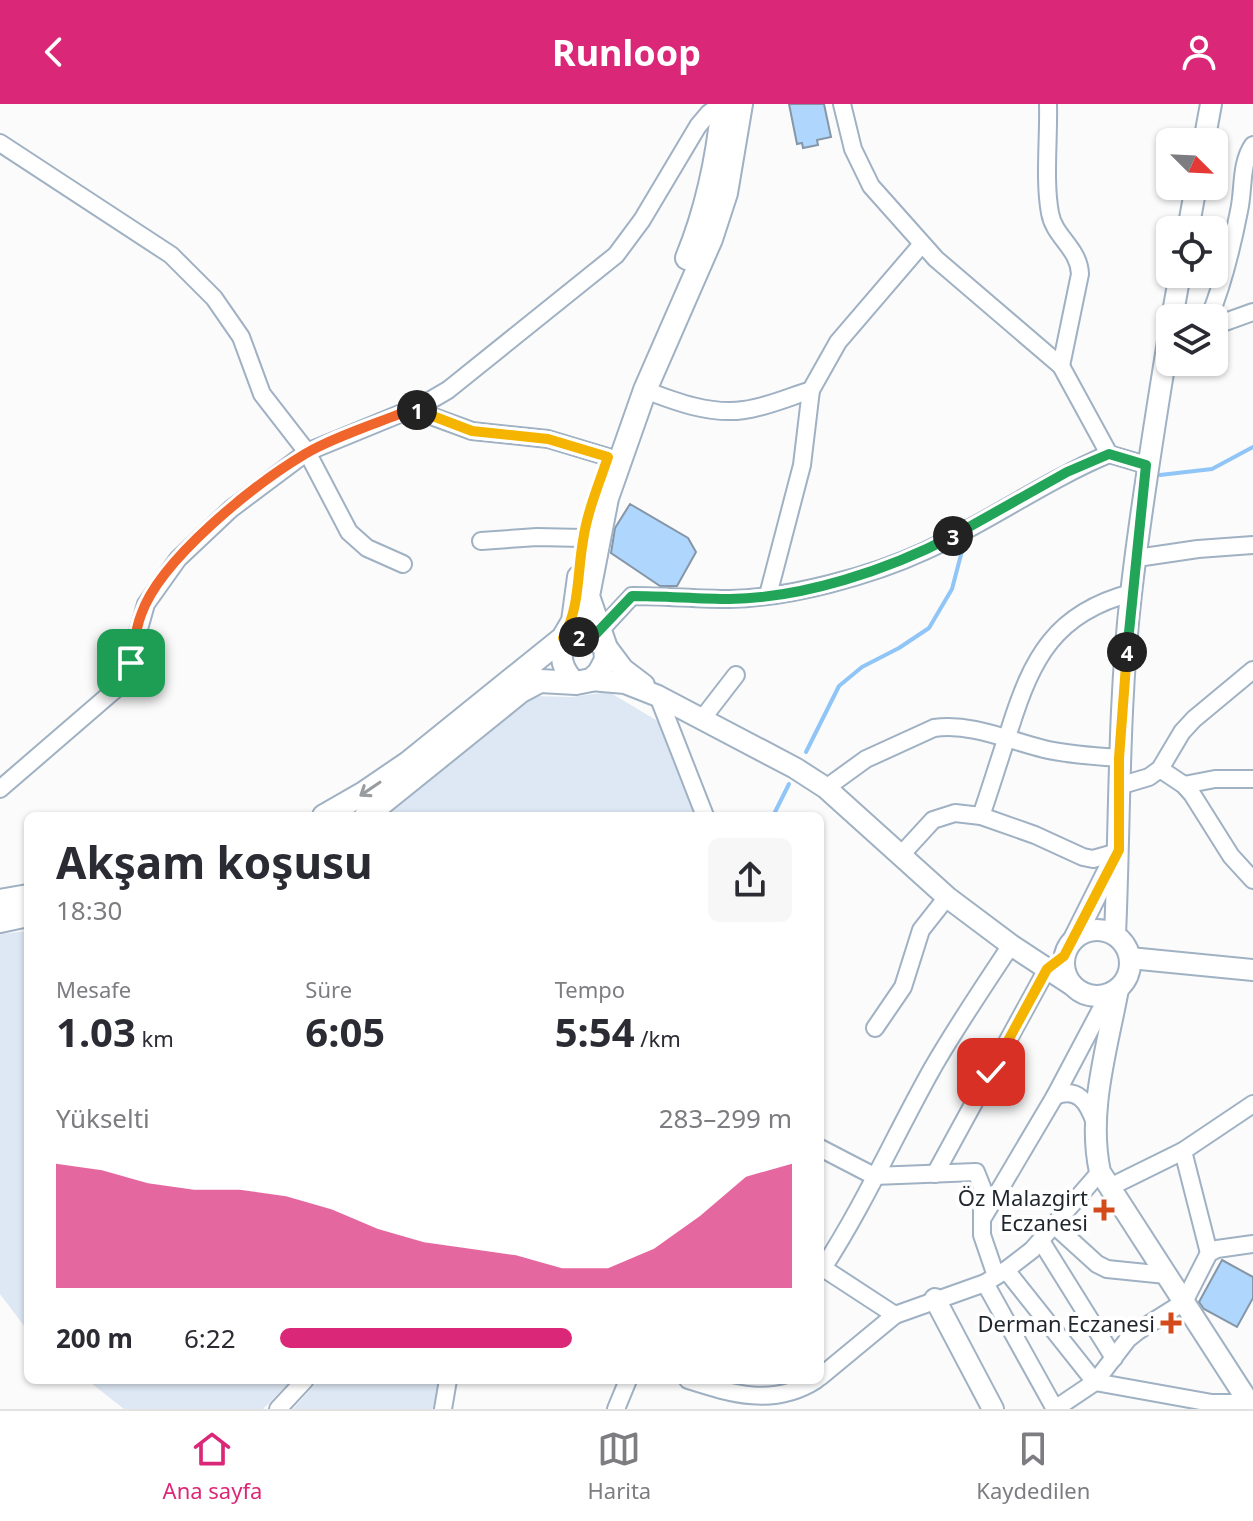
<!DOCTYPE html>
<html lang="tr">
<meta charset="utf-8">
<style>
:root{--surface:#fff;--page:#f7f7f7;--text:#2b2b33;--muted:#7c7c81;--line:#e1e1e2;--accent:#db2777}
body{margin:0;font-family:"Noto Sans",sans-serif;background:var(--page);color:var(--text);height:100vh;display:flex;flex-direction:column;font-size:30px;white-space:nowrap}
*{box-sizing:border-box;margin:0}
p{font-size:26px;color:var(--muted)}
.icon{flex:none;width:44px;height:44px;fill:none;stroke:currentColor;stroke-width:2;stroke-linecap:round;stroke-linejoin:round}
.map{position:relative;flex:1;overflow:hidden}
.sheet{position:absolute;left:24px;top:708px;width:800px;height:572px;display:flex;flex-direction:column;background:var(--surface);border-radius:12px;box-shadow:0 2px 6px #0004}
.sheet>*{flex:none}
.needle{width:52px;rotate:114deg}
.fabs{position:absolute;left:1156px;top:24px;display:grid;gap:16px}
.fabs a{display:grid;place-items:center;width:72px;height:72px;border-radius:12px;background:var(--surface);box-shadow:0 2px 6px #0004;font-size:40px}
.pin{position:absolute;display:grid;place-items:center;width:68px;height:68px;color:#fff;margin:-34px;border-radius:16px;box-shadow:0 4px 12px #0006}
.km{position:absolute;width:40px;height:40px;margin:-20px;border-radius:50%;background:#222;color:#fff;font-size:22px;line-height:40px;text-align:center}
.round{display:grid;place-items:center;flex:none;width:84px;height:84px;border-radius:12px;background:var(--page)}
.overview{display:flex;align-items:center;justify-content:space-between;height:136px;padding:0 32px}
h1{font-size:44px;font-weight:700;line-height:60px}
.figures{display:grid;grid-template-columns:repeat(3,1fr);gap:12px;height:136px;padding:8px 32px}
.figures div{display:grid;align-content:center}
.figures b{font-size:40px;font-weight:700}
.figures small{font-size:22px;font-weight:400}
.figures p{font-size:22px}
.chart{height:224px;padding:16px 32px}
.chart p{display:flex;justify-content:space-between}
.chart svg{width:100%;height:144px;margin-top:8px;fill:var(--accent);opacity:.7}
ul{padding:0 32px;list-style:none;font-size:26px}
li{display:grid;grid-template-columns:128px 96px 1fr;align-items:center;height:60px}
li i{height:20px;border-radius:10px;background:var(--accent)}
header{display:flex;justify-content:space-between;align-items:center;height:104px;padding:0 32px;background:var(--accent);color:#fff;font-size:36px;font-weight:700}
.tab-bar{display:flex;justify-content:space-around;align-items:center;height:112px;border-top:2px solid var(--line);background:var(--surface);font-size:22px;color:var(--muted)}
.tab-bar a{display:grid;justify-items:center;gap:4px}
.tab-bar .active{color:var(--accent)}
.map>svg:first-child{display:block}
.green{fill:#dde8f4}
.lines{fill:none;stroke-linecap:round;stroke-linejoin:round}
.stream{stroke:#90c5f7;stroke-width:4}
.building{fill:#afd6fc;stroke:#8596a8;stroke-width:2}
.minor-casing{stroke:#9fb1c3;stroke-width:20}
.tertiary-casing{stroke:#9fb1c3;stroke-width:24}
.secondary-casing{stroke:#9fb1c3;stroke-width:26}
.minor{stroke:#fff;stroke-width:16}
.tertiary{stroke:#fff;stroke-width:20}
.secondary{stroke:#fff;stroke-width:22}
.oneway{stroke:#9a9da0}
.split-1-casing{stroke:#fff;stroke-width:16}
.split-2-casing{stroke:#fff;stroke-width:16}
.split-3-casing{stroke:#fff;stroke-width:16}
.split-4-casing{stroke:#fff;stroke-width:16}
.split-5-casing{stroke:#fff;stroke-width:16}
.split-1{stroke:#f0652b;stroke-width:10}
.split-2{stroke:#f5b400;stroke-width:10}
.split-3{stroke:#22a559;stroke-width:10}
.split-4{stroke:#22a559;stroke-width:10}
.split-5{stroke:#f5b400;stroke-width:10}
.poi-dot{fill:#d34b1d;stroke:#fff;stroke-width:3}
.labels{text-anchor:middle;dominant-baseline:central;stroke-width:8;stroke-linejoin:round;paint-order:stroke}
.poi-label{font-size:22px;fill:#1f262d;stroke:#fff;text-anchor:end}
</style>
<header><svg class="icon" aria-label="back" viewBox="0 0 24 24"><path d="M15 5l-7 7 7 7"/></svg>Runloop<svg class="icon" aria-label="person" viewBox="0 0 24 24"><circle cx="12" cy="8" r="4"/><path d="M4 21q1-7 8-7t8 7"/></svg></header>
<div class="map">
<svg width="1253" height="1305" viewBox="0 0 1253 1305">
<rect width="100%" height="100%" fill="#fbfbfb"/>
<g class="green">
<path d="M 609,588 L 661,619 L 699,712 L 373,712 L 404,695 L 534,592 L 571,593 Z"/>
<path d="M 28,827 L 28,1227 L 0,1190 L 0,830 Z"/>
<path d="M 87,1276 L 292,1276 L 263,1305 L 124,1305 Z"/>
<path d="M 319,1276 L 439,1276 L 433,1305 L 293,1305 Z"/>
</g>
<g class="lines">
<g class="stream">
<path d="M 1160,371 L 1212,365 L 1253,343"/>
<path d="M 806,648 L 839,582 L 862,563 L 899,544 L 929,524 L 952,485 L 963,443"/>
<path d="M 773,712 L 789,680"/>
</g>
</g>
<g class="building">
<path d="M 789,0 L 824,0 L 831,33 L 817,36 L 818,41 L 803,44 L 802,39 L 797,40 Z"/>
<path d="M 630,400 L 688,434 L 696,448 L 677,482 L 660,482 L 611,449 L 615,424 Z"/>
<path d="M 1222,1156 L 1253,1173 L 1253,1194 L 1237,1223 L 1204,1205 L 1199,1198 Z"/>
</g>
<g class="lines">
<defs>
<g id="minor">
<path d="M 842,0 L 853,45 L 871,82 L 936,155 L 1061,262 L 1109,350 L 1146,361"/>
<path d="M 1048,0 C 1049,33 1044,77 1050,109 C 1054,133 1079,144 1080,170 L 1061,262"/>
<path d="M 0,39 L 171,151 L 214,194 L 241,233 L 262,290 L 307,348 L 349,428 L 367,444 L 403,460"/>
<path d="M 1209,214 C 1223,180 1232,143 1239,107 C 1244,85 1240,60 1253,41"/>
<path d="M 1214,222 L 1253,208"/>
<path d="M 645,286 C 676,298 711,311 744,306 C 767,303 789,293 811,286 L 838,238 L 922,140"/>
<path d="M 412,305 L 472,327 L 548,335 L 608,353"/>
<path d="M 481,437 L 537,433 L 583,434"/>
<path d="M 1137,454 L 1198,445 L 1253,441"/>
<path d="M 768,491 L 802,361 L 811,286"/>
<path d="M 595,532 L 632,492 C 665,492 697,495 730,495 C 789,494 871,472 925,447 C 988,418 1045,377 1109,350"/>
<path d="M 658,592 L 705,712"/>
<path d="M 702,615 L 736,571"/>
<path d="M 1160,665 L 1184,681 L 1192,690 L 1231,752 L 1253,776"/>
<path d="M 1184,681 L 1215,675 L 1253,675"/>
<path d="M 1119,682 L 1149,673 L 1160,665 L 1182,628 L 1194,615 L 1253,566"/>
<path d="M 826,684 L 866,655 L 934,624 C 973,619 1007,636 1044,645 C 1069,651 1095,652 1119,654"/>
<path d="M 0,685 L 124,578 L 146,500 L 178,455 L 231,405 L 307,348 L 424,300 L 448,286 L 616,151 L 642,116 L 698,22 L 709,9 L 722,0"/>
<path d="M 981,712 C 991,683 1000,653 1010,624 C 1032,554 1055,509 1131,489"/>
<path d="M 900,752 L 933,716 L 955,709 L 981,712 L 1035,731 L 1083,753 L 1093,755 L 1118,748"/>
<path d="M 875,924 L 903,883 L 921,826 L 947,793"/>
<path d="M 1055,992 C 1078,982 1088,999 1095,1019"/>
<path d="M 820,1044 L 874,1072 L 976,1068 L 982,1083 L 982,1131 L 996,1172"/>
<path d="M 1183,1047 L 1209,1149"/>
<path d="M 935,1070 L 1047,865"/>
<path d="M 1110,1083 L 1183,1047 L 1253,1000"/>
<path d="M 984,1112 L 1055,992 L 1109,890"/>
<path d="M 1054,1121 L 1097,1160 L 1107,1165 L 1166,1171"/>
<path d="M 1041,1137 L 1114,1254"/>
<path d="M 1006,1166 L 1095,1278 L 1212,1299 L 1249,1299"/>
<path d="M 985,1179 L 1055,1305"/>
<path d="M 895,1211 L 823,1164 C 864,1101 895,1031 932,965 C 956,923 984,882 1011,841"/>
<path d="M 820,1273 L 895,1211 L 985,1179 L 1006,1166 L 1032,1146 L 1100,1068"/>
<path d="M 688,1276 C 732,1290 774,1303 816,1276"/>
<path d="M 278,1305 L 305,1276"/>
<path d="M 443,1305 L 448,1276"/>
<path d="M 616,1305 L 628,1276"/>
<path d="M 1055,1305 L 1095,1278 L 1128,1235 L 1138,1227 L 1184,1198 L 1209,1149 L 1217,1145 L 1253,1140"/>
</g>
<g id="tertiary">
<path d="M 1204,38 L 1211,0"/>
<path d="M 1188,126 L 1196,82"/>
<path d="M 1172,214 L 1180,170"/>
<path d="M 591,576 L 625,579 L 658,592 L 795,664 L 826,684 L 947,793 L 1011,841 L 1072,881"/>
<path d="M 576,579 C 561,565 560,554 563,534 L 581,533 L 605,541 L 623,565 L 644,581"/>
<circle cx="1097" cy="859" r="33"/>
<path d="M 1115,831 C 1120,717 1118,603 1131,490 C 1141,401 1156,313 1170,225"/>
<path d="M 1075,833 L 1115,753"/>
<path d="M 1130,854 L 1253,866"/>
<path d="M 1118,885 C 1107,945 1087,1008 1100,1068 L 1253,1305"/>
<path d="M 935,1195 L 993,1305"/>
</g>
<g id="secondary">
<path d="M 687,154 C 707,105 718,52 723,0"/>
<path d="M 324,712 L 364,689 L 408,659 L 563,534 L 573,517 L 579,473"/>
<path d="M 366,712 L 521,587 L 540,577 L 576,579 L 591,576 L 599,569 L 606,556 L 605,541 L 588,492 L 607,394 L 645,286 L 711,135 L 726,89 L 741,0"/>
<path d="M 0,797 L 28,792"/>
<path d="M 0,817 L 28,811"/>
</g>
</defs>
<use href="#minor" class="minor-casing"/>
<use href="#tertiary" class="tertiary-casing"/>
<use href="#secondary" class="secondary-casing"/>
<use href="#minor" class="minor"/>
<use href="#tertiary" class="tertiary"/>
<use href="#secondary" class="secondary"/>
</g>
<defs><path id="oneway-shaft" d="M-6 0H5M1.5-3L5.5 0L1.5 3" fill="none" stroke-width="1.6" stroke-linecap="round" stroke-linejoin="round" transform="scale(2)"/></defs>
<use class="oneway" href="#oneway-shaft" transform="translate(370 685) rotate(146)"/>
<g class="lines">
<defs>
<path id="split-1" d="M 131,559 C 134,544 135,526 141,511 C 160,455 255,380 305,350 C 333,333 381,318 412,305 L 417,306"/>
<path id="split-2" d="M 417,306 L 472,327 L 548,335 L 608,353 C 599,380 587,408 583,437 C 577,470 580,504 563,534 L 579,533"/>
<path id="split-3" d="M 579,533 L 591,535 L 632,492 C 665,492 698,495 730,495 C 803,494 888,466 953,432"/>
<path id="split-4" d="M 953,432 L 1067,368 L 1109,350 L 1146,361 L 1127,548"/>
<path id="split-5" d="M 991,968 L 1047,865 L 1064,852 L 1119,746 L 1119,654 L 1127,548"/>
</defs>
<use href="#split-1" class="split-1-casing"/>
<use href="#split-2" class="split-2-casing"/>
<use href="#split-3" class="split-3-casing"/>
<use href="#split-4" class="split-4-casing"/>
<use href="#split-5" class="split-5-casing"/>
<use href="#split-1" class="split-1"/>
<use href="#split-2" class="split-2"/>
<use href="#split-3" class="split-3"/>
<use href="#split-4" class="split-4"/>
<use href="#split-5" class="split-5"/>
</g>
<g class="poi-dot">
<path d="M1100 1094h8v8h8v8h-8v8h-8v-8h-8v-8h8z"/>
<path d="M1167 1207h8v8h8v8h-8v8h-8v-8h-8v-8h8z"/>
</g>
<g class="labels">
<g class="poi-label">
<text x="1088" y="1093">Öz Malazgirt<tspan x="1088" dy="25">Eczanesi</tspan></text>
<text x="1155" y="1219">Derman Eczanesi</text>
</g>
</g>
</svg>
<div class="fabs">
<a><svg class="needle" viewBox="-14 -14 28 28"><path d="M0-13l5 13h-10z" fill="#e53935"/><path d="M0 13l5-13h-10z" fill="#7c7c81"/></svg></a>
<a><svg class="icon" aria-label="locate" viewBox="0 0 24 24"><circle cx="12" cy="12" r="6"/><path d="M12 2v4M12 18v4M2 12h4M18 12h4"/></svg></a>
<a><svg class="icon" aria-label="layers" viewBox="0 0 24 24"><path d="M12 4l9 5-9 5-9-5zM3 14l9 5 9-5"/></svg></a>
</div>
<div class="pin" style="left:131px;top:559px;background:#1e9e55"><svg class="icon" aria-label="arrive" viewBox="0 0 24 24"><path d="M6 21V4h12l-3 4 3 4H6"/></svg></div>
<div class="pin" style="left:991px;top:968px;background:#d93025"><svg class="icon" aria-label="check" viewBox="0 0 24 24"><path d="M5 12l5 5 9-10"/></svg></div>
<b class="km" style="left:417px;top:306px">1</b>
<b class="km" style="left:579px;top:533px">2</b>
<b class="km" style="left:953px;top:432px">3</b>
<b class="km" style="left:1127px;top:548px">4</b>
<section class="sheet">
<div class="overview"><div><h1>Akşam koşusu</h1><p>18:30</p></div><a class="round"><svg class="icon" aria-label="share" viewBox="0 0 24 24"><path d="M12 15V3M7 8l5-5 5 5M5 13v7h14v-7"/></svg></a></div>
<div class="figures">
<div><p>Mesafe</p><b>1.03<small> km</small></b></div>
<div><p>Süre</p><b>6:05</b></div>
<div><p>Tempo</p><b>5:54<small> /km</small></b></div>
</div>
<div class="chart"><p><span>Yükselti</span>283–299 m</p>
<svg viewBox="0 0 160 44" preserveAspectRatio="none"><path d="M0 44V6L10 8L20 12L30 14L40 14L50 16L60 20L70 26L80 30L90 32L100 34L110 38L120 38L130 32L140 22L150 10L160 6V44z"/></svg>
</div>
<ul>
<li><b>200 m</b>6:22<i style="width:57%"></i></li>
</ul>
</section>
</div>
<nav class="tab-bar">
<a class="active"><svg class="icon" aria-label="home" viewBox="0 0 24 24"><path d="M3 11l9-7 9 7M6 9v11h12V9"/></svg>Ana sayfa</a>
<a><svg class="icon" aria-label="map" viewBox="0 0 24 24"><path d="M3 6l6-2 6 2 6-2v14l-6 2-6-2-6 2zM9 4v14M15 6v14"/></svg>Harita</a>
<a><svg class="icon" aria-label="saved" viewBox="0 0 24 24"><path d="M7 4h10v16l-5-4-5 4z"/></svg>Kaydedilen</a>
</nav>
